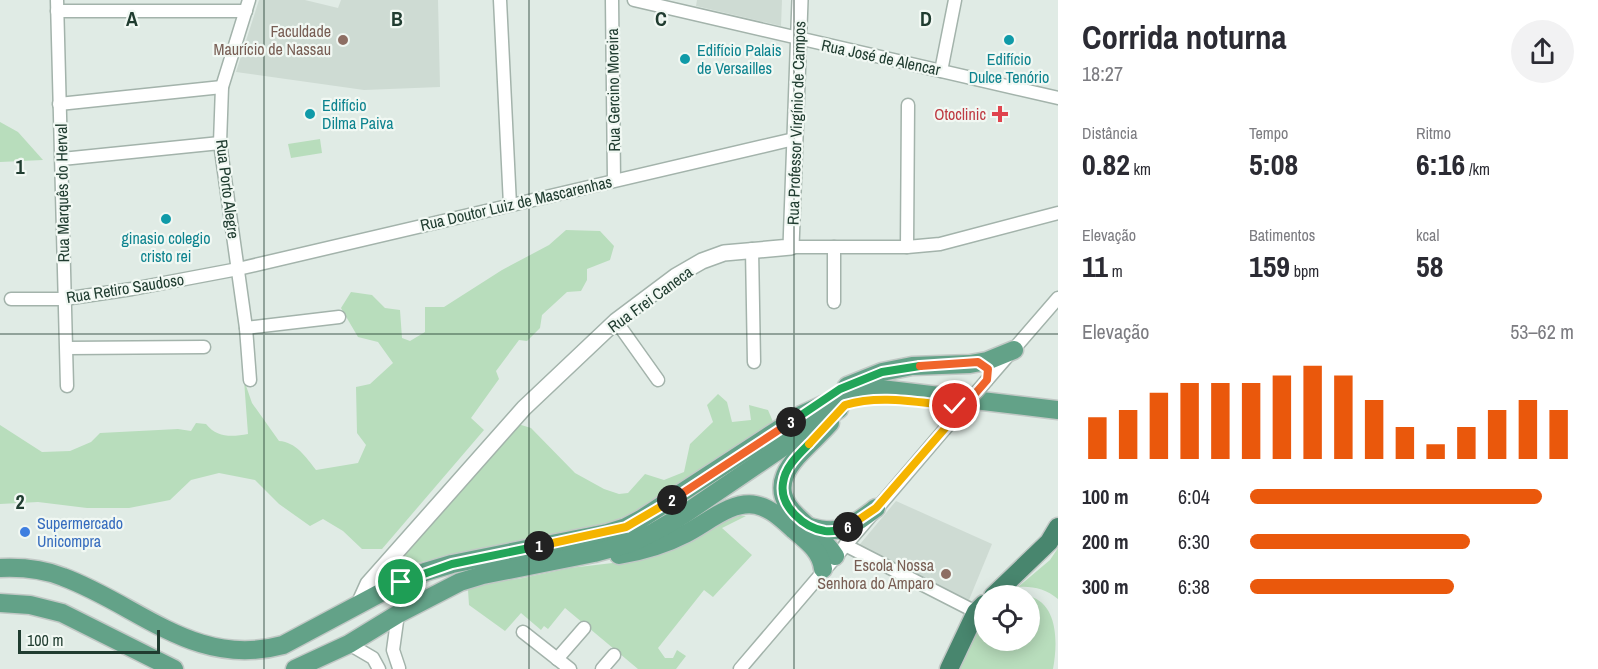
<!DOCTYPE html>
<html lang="pt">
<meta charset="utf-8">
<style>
:root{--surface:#fff;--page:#f2f2f3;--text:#2b2b33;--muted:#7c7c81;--accent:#ea580c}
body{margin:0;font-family:"Archivo Narrow",sans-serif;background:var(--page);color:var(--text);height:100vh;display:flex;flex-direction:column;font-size:22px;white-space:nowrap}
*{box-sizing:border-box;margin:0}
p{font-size:20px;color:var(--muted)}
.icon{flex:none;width:33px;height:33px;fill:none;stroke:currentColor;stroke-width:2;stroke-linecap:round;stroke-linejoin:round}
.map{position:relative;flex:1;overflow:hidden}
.side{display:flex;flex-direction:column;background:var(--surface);width:540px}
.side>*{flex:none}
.buttons{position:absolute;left:974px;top:585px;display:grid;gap:12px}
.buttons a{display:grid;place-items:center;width:66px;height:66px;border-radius:50%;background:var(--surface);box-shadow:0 3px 15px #0003;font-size:30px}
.scale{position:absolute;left:18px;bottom:15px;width:142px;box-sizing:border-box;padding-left:6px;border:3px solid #203c30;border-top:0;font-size:16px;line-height:21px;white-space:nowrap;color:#203c30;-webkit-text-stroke:4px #f1f8f3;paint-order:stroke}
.pin{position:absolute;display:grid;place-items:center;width:51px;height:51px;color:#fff;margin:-26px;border:3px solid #fff;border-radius:50%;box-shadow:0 2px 6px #0007}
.km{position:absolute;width:30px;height:30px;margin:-15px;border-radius:50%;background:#222;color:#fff;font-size:16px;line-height:30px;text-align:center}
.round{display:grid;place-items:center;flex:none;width:63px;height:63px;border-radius:32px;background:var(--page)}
.summary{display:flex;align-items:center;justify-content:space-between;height:102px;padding:0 24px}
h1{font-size:33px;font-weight:800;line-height:45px}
.figures{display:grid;grid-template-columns:repeat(3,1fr);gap:9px;height:102px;padding:6px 24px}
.figures div{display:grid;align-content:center}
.figures b{font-size:30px;font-weight:800}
.figures small{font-size:16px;font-weight:400}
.figures p{font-size:16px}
.chart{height:168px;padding:12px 24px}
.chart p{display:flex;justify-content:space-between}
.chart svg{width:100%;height:108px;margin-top:6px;stroke:var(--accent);stroke-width:6}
ul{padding:0 24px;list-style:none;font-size:20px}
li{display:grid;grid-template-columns:96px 72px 1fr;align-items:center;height:45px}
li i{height:15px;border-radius:8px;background:var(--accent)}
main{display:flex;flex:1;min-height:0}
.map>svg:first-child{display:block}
.built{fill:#cedbd3}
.green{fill:#b8ddbc}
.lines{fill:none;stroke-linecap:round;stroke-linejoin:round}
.minor-casing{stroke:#a3b3ab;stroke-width:15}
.tertiary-casing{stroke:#a3b3ab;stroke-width:18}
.primary-casing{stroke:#c1c8c5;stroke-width:21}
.trunk-casing{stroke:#c1c8c5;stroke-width:21}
.minor{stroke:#fff;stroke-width:12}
.tertiary{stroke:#fff;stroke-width:15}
.primary{stroke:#63a288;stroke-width:18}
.trunk{stroke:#48866e;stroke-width:18}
.minor-bridge-casing{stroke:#a3b3ab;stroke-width:15;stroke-linecap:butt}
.minor-bridge{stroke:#fff;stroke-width:12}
.split-1-casing{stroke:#fff;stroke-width:12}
.split-2-casing{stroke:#fff;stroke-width:12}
.split-3-casing{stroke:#fff;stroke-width:12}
.split-4-casing{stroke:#fff;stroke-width:12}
.split-5-casing{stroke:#fff;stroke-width:12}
.split-6-casing{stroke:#fff;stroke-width:12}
.split-7-casing{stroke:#fff;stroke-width:12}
.split-8-casing{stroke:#fff;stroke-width:12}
.split-1{stroke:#22a559;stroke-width:8}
.split-2{stroke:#f5b400;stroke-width:8}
.split-3{stroke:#f0652b;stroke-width:8}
.split-4{stroke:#22a559;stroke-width:8}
.split-5{stroke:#f0652b;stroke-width:8}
.split-6{stroke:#f5b400;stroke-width:8}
.split-7{stroke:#22a559;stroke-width:8}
.split-8{stroke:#f5b400;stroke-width:8}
.grid{fill:none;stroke:#203c30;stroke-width:1.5;stroke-opacity:0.55}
.education-dot{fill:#8d6e63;stroke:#f1f8f3;stroke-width:2}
.culture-dot{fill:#0f9aa8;stroke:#f1f8f3;stroke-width:2}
.health-dot{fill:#e0444e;stroke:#f1f8f3;stroke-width:2}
.shop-dot{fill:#3f7fe0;stroke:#f1f8f3;stroke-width:2}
.labels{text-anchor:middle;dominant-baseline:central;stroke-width:4.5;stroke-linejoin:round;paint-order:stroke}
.education-label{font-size:16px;fill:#785e54;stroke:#f1f8f3;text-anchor:end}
.culture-label{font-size:16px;fill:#0d838f;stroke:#f1f8f3;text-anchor:start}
.street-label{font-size:16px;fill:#203c30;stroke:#f1f8f3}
.health-label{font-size:16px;fill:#be3a42;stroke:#f1f8f3;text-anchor:end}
.shop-label{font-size:16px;fill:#366cbe;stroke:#f1f8f3;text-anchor:start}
.grid-label{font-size:20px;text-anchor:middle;font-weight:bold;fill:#203c30;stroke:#f1f8f3;stroke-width:4.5;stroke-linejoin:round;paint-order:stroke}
</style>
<main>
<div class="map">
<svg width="1058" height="669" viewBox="0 0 1058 669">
<rect width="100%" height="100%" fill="#e0ebe5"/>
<g class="built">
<path d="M 259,0 L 305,0 L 338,8 L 341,0 L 438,0 L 440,87 L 364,90 L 236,72 Z"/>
<path d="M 697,0 L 782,0 L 781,26 L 696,6 Z"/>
<path d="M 896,501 L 992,544 L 969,600 L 856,549 Z"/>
</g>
<g class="green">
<path d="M 0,122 L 18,132 L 43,160 L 0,162 Z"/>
<path d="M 320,139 L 322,153 L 291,158 L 288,144 Z"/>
<path d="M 566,230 L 600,231 L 614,246 L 610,260 L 587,269 L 587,280 L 581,291 L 567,292 L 542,315 L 540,328 L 527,341 L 519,340 L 496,371 L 499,379 L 471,418 L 484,430 L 382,549 L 362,549 L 343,531 L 323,519 L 310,526 L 279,504 L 255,480 L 219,473 L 191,480 L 170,500 L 129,508 L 87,508 L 38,502 L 0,504 L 0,425 L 42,452 L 70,451 L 91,442 L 100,433 L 178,429 L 191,431 L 196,423 L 206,424 C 217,438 232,437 248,434 L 244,380 L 252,403 L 279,441 C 296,442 306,457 316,470 L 358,463 L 366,445 L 357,433 L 356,387 L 370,384 L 393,363 L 378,342 L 358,337 L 341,308 L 351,292 L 372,295 L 385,308 L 400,310 L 402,338 L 410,341 L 425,332 L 425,307 L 444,307 L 502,270 L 549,245 Z"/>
<path d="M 718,394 L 727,402 L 732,422 L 751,420 L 749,405 L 768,410 L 774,424 L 652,505 L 597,528 L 416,563 L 377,583 L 518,424 L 531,428 L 575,473 L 604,489 L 619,494 L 628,493 L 645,474 L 664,480 L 684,472 L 690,444 L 713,422 L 707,405 Z"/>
<path d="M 738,516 L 746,516 L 722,528 L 752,555 L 713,597 L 704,590 L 658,648 L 665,658 L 673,658 L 677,650 L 686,656 L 676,669 L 638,669 L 565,608 L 548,629 L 544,626 L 541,630 L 521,613 L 505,631 L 469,605 L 468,590 L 488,582 L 518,579 L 570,568 L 638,560 Z"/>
<path d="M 1058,548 L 1058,599 C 1046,589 1033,586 1018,587 L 1050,560 Z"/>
<path d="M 1029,596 C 1058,604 1058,642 1053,669 L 957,669 L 984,616 L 984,640 L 1029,640 Z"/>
</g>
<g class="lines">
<defs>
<g id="minor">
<path d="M 57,0 L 67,386"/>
<path d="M 249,0 L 222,87 L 220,143 L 246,328 L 250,380"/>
<path d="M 500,0 L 510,205"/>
<path d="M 612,0 L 614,180"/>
<path d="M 634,0 L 1058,98"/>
<path d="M 57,11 L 246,11"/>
<path d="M 941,71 L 955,0"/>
<path d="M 59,104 L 222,87"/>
<path d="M 62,159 L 220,143"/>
<path d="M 791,247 L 907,247 L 940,244 L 1058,213"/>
<path d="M 907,247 L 908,105"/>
<path d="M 752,249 L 754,362"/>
<path d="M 11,299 L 64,299 L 132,289 L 238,269 L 794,139"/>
<path d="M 834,302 L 834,247"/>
<path d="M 616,321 L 658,380"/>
<path d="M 246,328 L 339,317"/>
<path d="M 67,348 L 204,347"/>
<path d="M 987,380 L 1058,298"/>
<path d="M 845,545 L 976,612"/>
<path d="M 398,614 L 393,650 L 399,668"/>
<path d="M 523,632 L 570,669"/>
<path d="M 349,644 L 373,658 L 379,669"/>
<path d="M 557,659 L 584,628"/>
<path d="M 602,669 L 614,655"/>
<path d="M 740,669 L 944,430"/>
</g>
<path id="tertiary" d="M 358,606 L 368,584 L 524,408 L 616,321 L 676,276 L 702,261 L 724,253 L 791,247 L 800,0"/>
<g id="primary">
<path d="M 847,386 L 882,372 L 912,366 L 970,364 L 987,361 L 1014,350"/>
<path d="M 830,423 C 807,450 758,479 797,516 C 810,529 825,540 835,556"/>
<path d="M 810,527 C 841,536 852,526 876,508"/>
<path d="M 619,555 C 642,551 664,545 685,534 C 706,524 731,500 756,505 C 771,508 783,520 794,530 C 807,541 821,551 823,569"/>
<path d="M 0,568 C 22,567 43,569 63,577 C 139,605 195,669 283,645 L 401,582 L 425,572 L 452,564 L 607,533 L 626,527 L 641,519 L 801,415 L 849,393 L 881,389 L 1058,410"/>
<path d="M 0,603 L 30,605 L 62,613 L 174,669"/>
<path d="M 295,669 L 349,644 L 398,614 L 460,582 L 483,575 L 594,553 L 631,543 L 654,532 L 683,515 L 839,409"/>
</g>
<g id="trunk">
<path d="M 993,596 L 1049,542 L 1058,527"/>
<path d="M 949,669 L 976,612 L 984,604"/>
</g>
</defs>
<use href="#minor" class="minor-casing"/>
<use href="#tertiary" class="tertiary-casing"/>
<use href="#primary" class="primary-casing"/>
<use href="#trunk" class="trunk-casing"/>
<use href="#minor" class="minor"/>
<use href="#tertiary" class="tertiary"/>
<use href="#primary" class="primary"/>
<use href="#trunk" class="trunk"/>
<defs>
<path id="minor-bridge" d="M 944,430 L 987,380"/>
</defs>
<use href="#minor-bridge" class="minor-bridge-casing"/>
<use href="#minor-bridge" class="minor-bridge"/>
</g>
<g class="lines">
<defs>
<path id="split-1" d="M 401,582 L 452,564 L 539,546"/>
<path id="split-2" d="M 539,546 L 626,527 L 672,500"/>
<path id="split-3" d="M 672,500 L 791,422"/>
<path id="split-4" d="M 791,422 L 840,389 L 882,372 L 920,366"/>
<path id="split-5" d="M 920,366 L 978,362 L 988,369 L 987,380 L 947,426"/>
<path id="split-6" d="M 848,527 L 876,508 L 947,426"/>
<path id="split-7" d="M 809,444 C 798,455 785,467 783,483 C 779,506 804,528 825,531 C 834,532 841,530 848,527"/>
<path id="split-8" d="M 809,444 L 845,405 C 881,394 919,403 955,406"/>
</defs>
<use href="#split-1" class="split-1-casing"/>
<use href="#split-2" class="split-2-casing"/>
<use href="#split-3" class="split-3-casing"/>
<use href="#split-4" class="split-4-casing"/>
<use href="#split-5" class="split-5-casing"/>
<use href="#split-6" class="split-6-casing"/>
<use href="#split-7" class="split-7-casing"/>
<use href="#split-8" class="split-8-casing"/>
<use href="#split-1" class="split-1"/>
<use href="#split-2" class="split-2"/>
<use href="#split-3" class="split-3"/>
<use href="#split-4" class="split-4"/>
<use href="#split-5" class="split-5"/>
<use href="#split-6" class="split-6"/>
<use href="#split-7" class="split-7"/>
<use href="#split-8" class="split-8"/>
</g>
<path class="grid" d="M 264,0 L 264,669M 529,0 L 529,669M 794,0 L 794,669M 0,334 L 1058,334"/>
<g class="education-dot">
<circle cx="343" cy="40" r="6"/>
<circle cx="946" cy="574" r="6"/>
</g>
<g class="culture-dot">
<circle cx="1009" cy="40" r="6"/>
<circle cx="685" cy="59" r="6"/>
<circle cx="310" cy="114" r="6"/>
<circle cx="166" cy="219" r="6"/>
</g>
<path class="health-dot" d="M997 105h6v6h6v6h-6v6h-6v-6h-6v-6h6z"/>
<circle class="shop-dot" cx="25" cy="532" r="6"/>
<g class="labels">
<g class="education-label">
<text x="331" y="31">Faculdade<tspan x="331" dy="18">Maurício de Nassau</tspan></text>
<text x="934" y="565">Escola Nossa<tspan x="934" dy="18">Senhora do Amparo</tspan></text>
</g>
<g class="culture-label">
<text x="697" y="50">Edifício Palais<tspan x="697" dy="18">de Versailles</tspan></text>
<text x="1009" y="59" text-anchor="middle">Edifício<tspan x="1009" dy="18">Dulce Tenório</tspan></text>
<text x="322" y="105">Edifício<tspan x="322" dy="18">Dilma Paiva</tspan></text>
<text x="166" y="238" text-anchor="middle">ginasio colegio<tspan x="166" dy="18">cristo rei</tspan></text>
</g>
<g class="street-label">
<text transform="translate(881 57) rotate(12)">Rua José de Alencar</text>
<text transform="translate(613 90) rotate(-91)">Rua Gercino Moreira</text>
<text transform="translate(796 123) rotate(-88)">Rua Professor Virgínio de Campos</text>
<text transform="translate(228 189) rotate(83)">Rua Porto Alegre</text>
<text transform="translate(62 193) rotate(-91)">Rua Marquês do Herval</text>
<text transform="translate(516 203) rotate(-13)">Rua Doutor Luiz de Mascarenhas</text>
<text transform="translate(125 288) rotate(-9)">Rua Retiro Saudoso</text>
<text transform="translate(650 299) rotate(-36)">Rua Frei Caneca</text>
</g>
<g class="health-label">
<text x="986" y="114">Otoclinic</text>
</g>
<g class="shop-label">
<text x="37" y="523">Supermercado<tspan x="37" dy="18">Unicompra</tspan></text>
</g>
</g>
<g class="grid-label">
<text x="132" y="26">A</text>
<text x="397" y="26">B</text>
<text x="661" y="26">C</text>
<text x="926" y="26">D</text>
<text x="20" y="174">1</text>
<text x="20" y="509">2</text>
</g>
</svg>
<div class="buttons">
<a><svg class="icon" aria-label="locate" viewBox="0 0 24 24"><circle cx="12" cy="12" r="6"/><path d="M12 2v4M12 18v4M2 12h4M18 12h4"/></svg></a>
</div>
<div class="scale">100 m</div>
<div class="pin" style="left:401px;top:582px;background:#1e9e55"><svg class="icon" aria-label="arrive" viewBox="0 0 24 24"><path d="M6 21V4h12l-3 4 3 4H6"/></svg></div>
<div class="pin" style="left:955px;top:406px;background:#d93025"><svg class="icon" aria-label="check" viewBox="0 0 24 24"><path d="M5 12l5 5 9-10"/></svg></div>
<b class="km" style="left:539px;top:546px">1</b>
<b class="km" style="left:672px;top:500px">2</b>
<b class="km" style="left:791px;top:422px">3</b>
<b class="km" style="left:848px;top:527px">6</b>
</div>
<section class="side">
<div class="summary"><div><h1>Corrida noturna</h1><p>18:27</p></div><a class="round"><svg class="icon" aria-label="share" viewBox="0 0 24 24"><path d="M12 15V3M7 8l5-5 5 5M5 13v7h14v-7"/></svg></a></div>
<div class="figures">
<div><p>Distância</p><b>0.82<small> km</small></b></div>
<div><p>Tempo</p><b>5:08</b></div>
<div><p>Ritmo</p><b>6:16<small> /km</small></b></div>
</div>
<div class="figures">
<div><p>Elevação</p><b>11<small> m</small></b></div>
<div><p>Batimentos</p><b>159<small> bpm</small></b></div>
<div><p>kcal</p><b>58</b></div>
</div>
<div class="chart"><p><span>Elevação</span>53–62 m</p>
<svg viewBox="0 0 160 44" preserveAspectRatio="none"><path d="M5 44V27M15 44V24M25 44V17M35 44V13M45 44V13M55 44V13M65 44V10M75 44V6M85 44V10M95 44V20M105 44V31M115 44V38M125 44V31M135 44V24M145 44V20M155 44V24"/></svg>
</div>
<ul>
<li><b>100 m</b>6:04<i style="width:90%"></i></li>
<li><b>200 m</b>6:30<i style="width:68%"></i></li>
<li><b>300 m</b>6:38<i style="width:63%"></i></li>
</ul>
</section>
</main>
